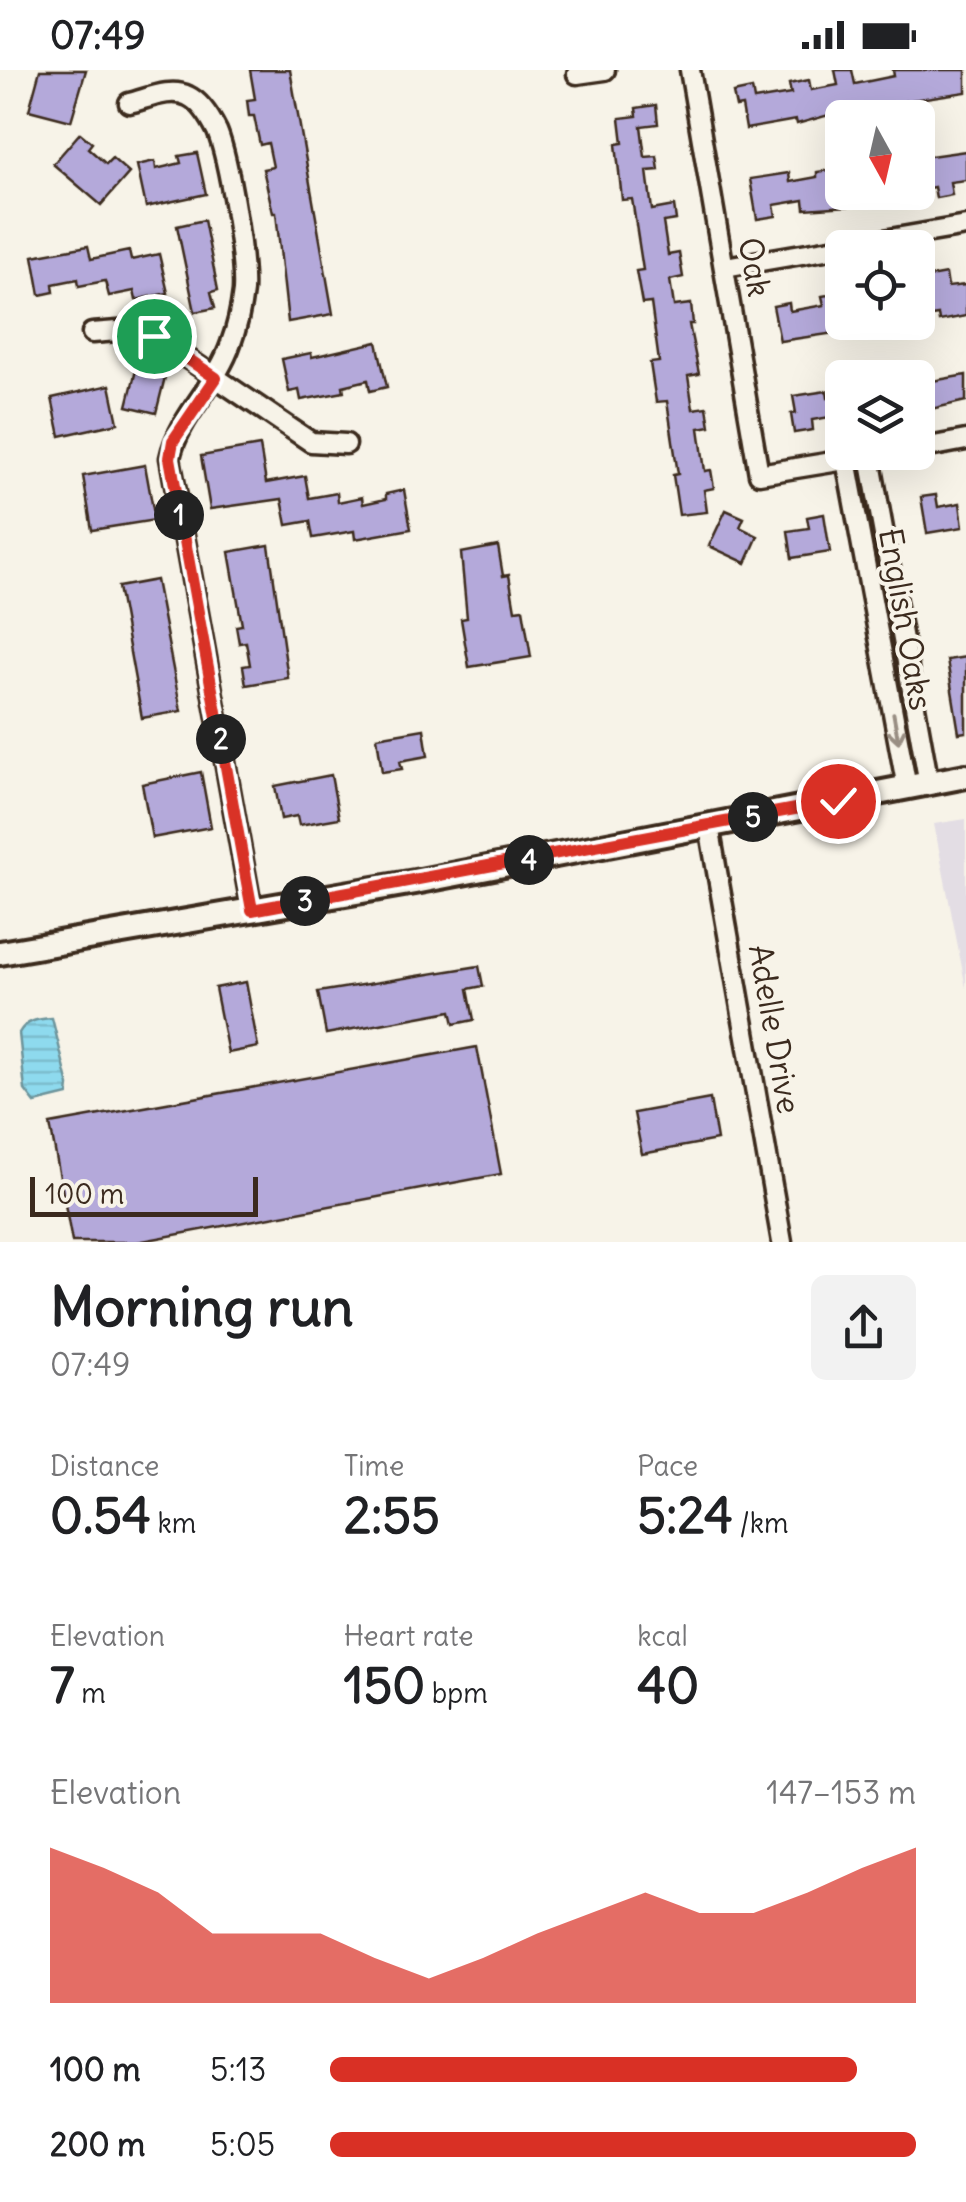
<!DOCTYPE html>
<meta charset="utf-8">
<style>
:root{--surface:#fff;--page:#f2f2f2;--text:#202124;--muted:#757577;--accent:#d93025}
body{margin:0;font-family:Delius,sans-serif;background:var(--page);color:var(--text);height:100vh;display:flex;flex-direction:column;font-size:38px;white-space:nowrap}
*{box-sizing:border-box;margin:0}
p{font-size:32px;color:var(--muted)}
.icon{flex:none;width:55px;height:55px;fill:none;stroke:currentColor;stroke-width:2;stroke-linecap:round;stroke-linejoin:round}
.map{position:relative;height:1172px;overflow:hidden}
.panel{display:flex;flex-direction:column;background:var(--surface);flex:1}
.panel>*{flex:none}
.needle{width:65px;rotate:172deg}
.tools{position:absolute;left:825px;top:30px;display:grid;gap:20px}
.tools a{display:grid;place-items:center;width:110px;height:110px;border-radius:15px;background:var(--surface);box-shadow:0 10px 40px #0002;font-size:50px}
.scale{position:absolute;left:30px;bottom:25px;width:228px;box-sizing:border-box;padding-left:10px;border:5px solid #3b2a1e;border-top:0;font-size:28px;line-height:35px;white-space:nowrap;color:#3b2a1e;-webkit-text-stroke:8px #f7f3e8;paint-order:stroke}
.pin{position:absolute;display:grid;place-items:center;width:85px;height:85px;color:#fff;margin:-42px;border:5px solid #fff;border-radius:50%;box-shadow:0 2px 10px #0007}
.km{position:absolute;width:50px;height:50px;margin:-25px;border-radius:50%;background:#222;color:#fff;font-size:28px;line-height:50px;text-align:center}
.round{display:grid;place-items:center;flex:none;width:105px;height:105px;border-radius:15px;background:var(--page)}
.headline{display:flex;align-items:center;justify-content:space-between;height:170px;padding:0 50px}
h1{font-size:55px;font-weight:700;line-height:75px}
.stats{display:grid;grid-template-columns:repeat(3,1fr);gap:15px;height:170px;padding:10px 50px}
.stats div{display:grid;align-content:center}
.stats b{font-size:50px;font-weight:700}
.stats small{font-size:28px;font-weight:400}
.stats p{font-size:28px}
.chart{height:280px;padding:20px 50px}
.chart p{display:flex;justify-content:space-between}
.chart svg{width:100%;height:180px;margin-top:10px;fill:var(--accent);opacity:.7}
ul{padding:0 50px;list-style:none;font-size:32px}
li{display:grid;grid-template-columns:160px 120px 1fr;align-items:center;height:75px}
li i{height:25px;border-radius:12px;background:var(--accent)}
.status{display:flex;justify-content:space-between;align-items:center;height:70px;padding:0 50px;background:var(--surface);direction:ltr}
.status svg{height:28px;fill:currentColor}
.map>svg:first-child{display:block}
.built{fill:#e3dde4}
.water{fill:url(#water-rules);stroke:#6d949b;stroke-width:2.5}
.building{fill:#b4a9da;stroke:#3b2a1e;stroke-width:2.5}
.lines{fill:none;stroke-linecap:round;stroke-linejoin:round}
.minor-casing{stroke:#3b2a1e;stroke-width:25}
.major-casing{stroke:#3b2a1e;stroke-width:30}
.minor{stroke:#f7f3e8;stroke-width:18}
.major{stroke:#f7f3e8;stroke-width:22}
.oneway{stroke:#998e83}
.route-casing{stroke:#fff;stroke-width:20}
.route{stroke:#d93025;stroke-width:12}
.labels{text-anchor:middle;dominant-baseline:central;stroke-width:8;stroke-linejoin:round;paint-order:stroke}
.street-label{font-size:32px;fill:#3b2a1e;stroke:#f7f3e8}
</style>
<div class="status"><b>07:49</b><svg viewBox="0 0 49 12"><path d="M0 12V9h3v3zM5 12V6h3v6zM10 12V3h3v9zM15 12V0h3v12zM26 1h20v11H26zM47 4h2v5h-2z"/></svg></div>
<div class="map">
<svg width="966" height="1172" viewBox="0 0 966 1172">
<defs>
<pattern id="water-rules" width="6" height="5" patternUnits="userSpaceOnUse" patternTransform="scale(2.5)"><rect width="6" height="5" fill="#8edaee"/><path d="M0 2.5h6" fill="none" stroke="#7bbbcc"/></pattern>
</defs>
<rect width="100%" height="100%" fill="#f7f3e8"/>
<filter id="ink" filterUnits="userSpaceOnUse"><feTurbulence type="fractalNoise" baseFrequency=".01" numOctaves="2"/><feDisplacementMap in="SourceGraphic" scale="20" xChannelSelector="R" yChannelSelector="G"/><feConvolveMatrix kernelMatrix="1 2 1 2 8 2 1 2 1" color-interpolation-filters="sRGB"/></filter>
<g filter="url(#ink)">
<path class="built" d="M 966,749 L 966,918 L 934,754 Z"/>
<path class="water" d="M 52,948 L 69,1016 L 68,1025 L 35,1033 L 25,1020 L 19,963 C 26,950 39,949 52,948 Z"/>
<g class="building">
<path d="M 40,0 L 86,0 L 71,51 L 29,40 Z"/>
<path d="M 250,0 L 290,0 L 333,244 L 288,252 L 276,143 L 273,143 L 263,99 L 273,97 L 268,73 L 260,75 L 254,46 L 249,46 L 247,30 L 255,29 Z"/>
<path d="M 835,0 L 852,0 L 855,14 L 894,6 L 893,0 L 966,0 L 966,22 L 885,34 L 886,40 L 847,48 L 844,48 L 843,41 L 797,54 L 796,50 L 746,59 L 742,36 L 736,37 L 733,23 L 752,19 L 754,30 L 791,24 L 789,14 L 809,10 L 811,20 L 838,15 Z"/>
<path d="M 656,35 L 658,54 L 641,56 L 645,87 L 657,86 L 659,100 L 647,101 L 652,140 L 674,136 L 676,150 L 663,152 L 668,185 L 679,183 L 683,207 L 670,210 L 674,236 L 691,234 L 693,254 L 689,254 L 699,304 L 688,306 L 693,339 L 707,337 L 710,356 L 699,358 L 705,401 L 711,400 L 714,418 L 704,420 L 707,442 L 679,445 L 673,405 L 678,404 L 667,331 L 656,332 L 650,293 L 659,292 L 651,233 L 642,234 L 636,201 L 643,200 L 632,129 L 622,130 L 616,74 L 623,73 L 620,48 L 637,46 L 636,38 Z"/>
<path d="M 80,63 L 92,73 L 88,78 L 106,94 L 112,88 L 129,103 L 101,135 L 53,94 Z"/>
<path d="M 966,81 L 966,110 L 950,112 L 952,125 L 936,128 L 934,117 L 918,120 L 918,95 L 924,94 L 923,87 Z"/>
<path d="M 197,83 L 206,124 L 146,137 L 137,95 L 155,91 L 156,99 L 181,93 L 179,86 Z"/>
<path d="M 842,98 L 842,122 L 846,122 L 848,136 L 805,139 L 804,130 L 774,135 L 776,146 L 757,149 L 750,109 L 789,103 L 790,112 L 817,107 L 817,102 Z"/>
<path d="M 204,150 L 218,220 L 211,222 L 215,238 L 195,242 L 177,156 Z"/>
<path d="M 88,176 L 91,189 L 129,181 L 131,190 L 159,184 L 168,223 L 136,230 L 134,221 L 109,226 L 105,211 L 79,216 L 78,209 L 53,214 L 54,222 L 40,225 L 33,186 Z"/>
<path d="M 946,204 L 948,217 L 966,215 L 966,246 L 939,251 L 938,245 L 918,248 L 918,209 Z"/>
<path d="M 840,223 L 842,262 L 780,271 L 773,236 L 789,233 L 790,241 L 824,235 L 822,226 Z"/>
<path d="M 377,272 L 387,317 L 370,321 L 368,310 L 343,316 L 344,322 L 301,330 L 299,320 L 289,322 L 282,289 L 311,283 L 312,287 Z"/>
<path d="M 137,296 L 166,303 L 156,343 L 127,336 Z"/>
<path d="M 931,304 L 932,311 L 966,305 L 966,331 L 918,342 L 918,306 Z"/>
<path d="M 110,315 L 118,353 L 60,366 L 52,328 Z"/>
<path d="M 827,321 L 828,328 L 842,326 L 842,345 L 812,350 L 813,360 L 794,363 L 791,344 L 796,343 L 793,326 Z"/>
<path d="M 260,376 L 266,413 L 305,406 L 309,428 L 337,423 L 338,432 L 362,427 L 363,434 L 386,429 L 386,424 L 404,420 L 411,459 L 355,469 L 354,461 L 313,468 L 310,451 L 287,455 L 282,429 L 210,439 L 201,386 Z"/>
<path d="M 145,395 L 155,450 L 92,460 L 83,406 Z"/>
<path d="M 936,425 L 938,437 L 960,433 L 963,457 L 927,463 L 921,427 Z"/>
<path d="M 726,440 L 744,448 L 740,457 L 758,466 L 746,493 L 709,476 Z"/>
<path d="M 824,444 L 830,482 L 792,488 L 788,461 L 809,458 L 807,447 Z"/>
<path d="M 269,475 L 288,608 L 246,615 L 243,596 L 250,595 L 246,572 L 239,573 L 236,556 L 242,555 L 229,482 Z"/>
<path d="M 498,476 L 503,506 L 509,505 L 515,540 L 523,539 L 531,587 L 469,597 L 461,549 L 467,548 L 461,483 Z"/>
<path d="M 156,510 L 181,641 L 142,648 L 118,517 Z"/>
<path d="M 966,587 L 966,662 L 959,663 L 947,590 Z"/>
<path d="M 424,659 L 428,686 L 400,691 L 402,699 L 382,702 L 377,667 Z"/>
<path d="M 201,702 L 211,757 L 152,768 L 142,714 Z"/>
<path d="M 331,705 L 339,748 L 299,755 L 297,746 L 281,749 L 275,716 Z"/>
<path d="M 479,896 L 483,916 L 468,919 L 474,950 L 454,954 L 451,941 L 326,964 L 318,922 Z"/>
<path d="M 246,912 L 258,977 L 228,983 L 215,918 Z"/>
<path d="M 477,977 L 501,1104 L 137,1172 L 72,1172 L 50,1054 Z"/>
<path d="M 710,1029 L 717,1070 L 642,1084 L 634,1043 Z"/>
</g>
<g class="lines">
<defs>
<g id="minor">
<path d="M 690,0 L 759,404 L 894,382"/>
<path d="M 577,4 L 605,0"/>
<path d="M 129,33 C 147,29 170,17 188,26 C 201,32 211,49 217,61 C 229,90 245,190 243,221 C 241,238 237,257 231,273 C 217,315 179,346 170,388 L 252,841"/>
<path d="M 725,197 L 966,156"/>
<path d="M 92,263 L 144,259 L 311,372 L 346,374"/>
<path d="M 918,379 L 966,370"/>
<path d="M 870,387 L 929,714"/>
<path d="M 846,390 L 907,718"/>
<path d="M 709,756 L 782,1172"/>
</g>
<path id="major" d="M 0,883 L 415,812 L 966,706"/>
</defs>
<use href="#minor" class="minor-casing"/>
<use href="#major" class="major-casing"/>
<use href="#minor" class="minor"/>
<use href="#major" class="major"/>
</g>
<defs><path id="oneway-shaft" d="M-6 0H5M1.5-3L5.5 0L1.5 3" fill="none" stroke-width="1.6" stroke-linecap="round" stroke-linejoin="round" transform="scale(2.5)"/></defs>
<use class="oneway" href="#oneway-shaft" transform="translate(896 658) rotate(80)"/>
</g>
<g class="lines" filter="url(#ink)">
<defs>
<path id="route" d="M 154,266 L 216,308 L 173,371 L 170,388 L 252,840 L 838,731"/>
</defs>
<use href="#route" class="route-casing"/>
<use href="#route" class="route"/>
</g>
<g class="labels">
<g class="street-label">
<text transform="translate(755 197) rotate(80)">Oak</text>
<text transform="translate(906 549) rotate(80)">English Oaks</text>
<text transform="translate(775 959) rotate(80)">Adelle Drive</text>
</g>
</g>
</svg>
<div class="tools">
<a><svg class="needle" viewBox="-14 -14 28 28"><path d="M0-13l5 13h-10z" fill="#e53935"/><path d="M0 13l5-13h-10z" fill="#757577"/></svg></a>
<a><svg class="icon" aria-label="locate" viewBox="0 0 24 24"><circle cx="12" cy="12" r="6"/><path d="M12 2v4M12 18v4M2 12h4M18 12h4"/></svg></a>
<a><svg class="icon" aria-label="layers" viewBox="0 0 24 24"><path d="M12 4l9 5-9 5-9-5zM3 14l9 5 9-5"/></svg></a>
</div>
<div class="scale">100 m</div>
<div class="pin" style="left:154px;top:266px;background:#1e9e55"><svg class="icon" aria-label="arrive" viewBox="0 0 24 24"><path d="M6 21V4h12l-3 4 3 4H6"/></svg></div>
<div class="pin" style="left:838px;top:731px;background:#d93025"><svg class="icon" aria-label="check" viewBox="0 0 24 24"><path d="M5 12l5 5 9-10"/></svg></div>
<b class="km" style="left:179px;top:445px">1</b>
<b class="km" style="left:221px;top:669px">2</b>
<b class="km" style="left:305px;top:831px">3</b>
<b class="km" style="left:529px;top:790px">4</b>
<b class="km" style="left:753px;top:747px">5</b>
</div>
<section class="panel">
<div class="headline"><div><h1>Morning run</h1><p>07:49</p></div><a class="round"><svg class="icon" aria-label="share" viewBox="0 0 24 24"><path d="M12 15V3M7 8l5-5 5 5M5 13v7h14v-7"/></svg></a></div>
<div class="stats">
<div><p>Distance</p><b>0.54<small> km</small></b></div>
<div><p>Time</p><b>2:55</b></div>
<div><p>Pace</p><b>5:24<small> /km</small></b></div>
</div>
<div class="stats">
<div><p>Elevation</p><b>7<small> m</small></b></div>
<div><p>Heart rate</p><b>150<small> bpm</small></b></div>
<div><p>kcal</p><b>40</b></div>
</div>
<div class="chart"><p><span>Elevation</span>147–153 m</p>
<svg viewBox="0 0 160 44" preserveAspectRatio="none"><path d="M0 44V6L10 11L20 17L30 27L40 27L50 27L60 33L70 38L80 33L90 27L100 22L110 17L120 22L130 22L140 17L150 11L160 6V44z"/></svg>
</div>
<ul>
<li><b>100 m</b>5:13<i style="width:90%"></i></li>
<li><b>200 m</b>5:05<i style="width:100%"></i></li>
</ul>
</section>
